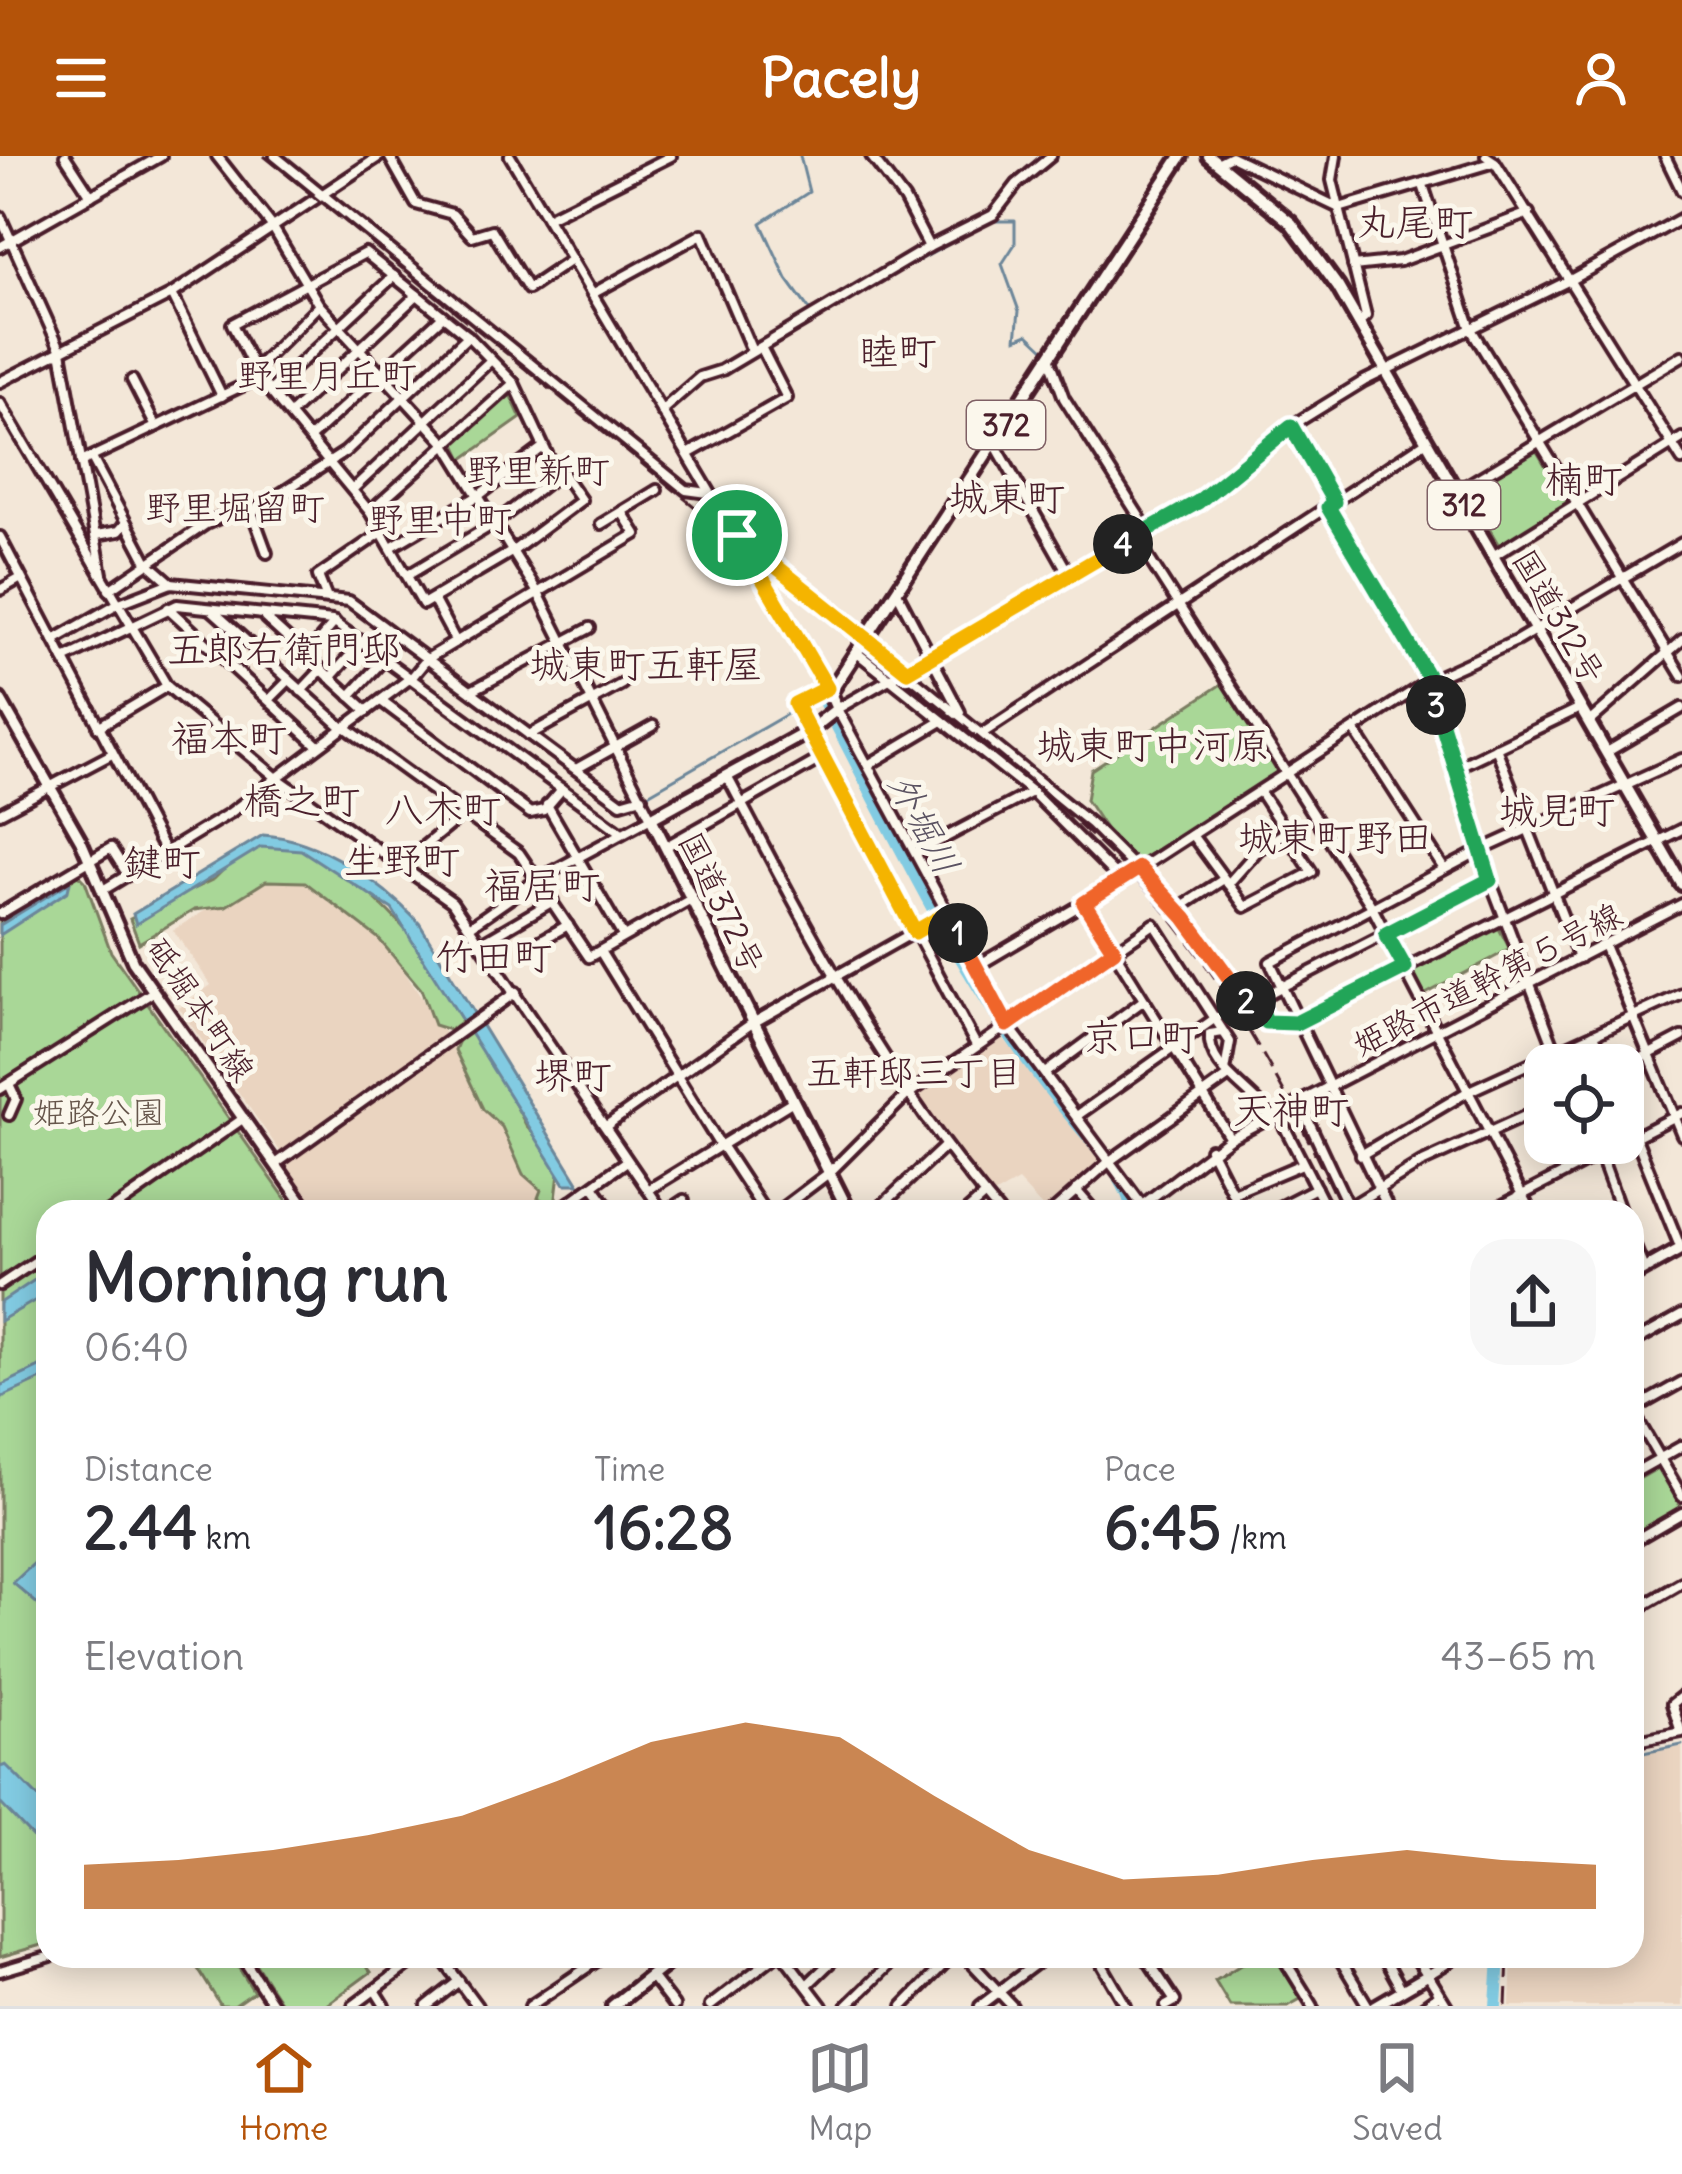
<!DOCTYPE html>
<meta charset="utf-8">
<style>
:root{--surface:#fff;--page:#f7f7f7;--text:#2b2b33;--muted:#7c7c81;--line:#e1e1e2;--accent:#b45309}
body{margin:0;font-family:Delius,"Klee One",sans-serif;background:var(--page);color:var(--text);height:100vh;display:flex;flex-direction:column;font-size:45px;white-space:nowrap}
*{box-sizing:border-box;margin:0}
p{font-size:39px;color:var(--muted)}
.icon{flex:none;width:66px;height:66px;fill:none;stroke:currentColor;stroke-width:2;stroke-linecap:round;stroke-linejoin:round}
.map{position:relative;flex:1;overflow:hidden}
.drawer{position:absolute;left:36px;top:1044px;width:1608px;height:768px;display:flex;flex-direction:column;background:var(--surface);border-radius:36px;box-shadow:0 6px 30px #0003}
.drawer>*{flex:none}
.buttons{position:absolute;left:1524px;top:888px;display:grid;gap:24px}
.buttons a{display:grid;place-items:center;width:120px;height:120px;border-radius:24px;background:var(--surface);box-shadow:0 6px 30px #0003;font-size:60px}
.pin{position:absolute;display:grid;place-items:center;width:102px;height:102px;color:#fff;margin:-51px;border:6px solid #fff;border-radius:50%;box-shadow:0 3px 12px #0007}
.km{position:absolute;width:60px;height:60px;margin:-30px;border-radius:50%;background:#222;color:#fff;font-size:33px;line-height:60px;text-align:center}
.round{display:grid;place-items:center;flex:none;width:126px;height:126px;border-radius:36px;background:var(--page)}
.summary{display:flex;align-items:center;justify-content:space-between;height:204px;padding:0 48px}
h1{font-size:66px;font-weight:700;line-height:90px}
.stats{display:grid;grid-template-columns:repeat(3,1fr);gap:18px;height:204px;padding:12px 48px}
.stats div{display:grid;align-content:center}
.stats b{font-size:60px;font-weight:700}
.stats small{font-size:33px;font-weight:400}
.stats p{font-size:33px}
.chart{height:336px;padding:24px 48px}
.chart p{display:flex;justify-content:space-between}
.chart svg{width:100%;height:216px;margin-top:12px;fill:var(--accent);opacity:.7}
header{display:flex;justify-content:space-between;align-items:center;height:156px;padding:0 48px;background:var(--accent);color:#fff;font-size:54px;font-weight:700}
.dock{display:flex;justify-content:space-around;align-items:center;height:168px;border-top:3px solid var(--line);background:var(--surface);font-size:33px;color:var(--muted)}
.dock a{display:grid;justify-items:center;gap:6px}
.dock .active{color:var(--accent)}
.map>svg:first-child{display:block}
.built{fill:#ead4c0}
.green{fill:#a9d797;stroke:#7a7b61;stroke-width:3}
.water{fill:#82cbe2;stroke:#6c8699;stroke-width:3}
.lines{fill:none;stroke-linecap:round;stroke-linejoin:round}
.stream{stroke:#6c8699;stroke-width:3}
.river{stroke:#82cbe2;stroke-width:12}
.minor-casing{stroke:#4a1f2b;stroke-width:16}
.major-casing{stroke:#4a1f2b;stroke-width:18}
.highway-casing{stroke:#4a1f2b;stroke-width:20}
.minor{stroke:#fbf7ec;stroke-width:8}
.major{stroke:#fbf7ec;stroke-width:9}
.highway{stroke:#fbf7ec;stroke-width:10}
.rail{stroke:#4a1f2b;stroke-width:3;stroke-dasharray:18 9;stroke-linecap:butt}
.split-1-casing{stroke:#fff;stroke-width:24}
.split-2-casing{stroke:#fff;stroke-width:24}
.split-3-casing{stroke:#fff;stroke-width:24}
.split-4-casing{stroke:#fff;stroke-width:24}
.split-5-casing{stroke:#fff;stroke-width:24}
.split-1{stroke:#f5b400;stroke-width:15}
.split-2{stroke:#f0652b;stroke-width:15}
.split-3{stroke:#22a559;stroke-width:15}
.split-4{stroke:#22a559;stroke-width:15}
.split-5{stroke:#f5b400;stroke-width:15}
.labels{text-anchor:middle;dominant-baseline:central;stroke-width:10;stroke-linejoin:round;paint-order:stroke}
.shield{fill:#fbf7ec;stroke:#7f6065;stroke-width:3}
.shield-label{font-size:30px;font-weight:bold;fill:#4a1f2b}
.street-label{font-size:33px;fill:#4a1f2b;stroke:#fbf7ec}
.park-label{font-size:33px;fill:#66564b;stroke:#fbf7ec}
.neighbourhood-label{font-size:36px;fill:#4a1f2b;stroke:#fbf7ec}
.water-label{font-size:36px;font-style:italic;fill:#5b5362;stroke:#fbf7ec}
.quarter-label{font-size:39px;fill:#4a1f2b;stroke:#fbf7ec}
</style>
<header><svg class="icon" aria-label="menu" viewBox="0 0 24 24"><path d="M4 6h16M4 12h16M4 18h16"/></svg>Pacely<svg class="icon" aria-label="person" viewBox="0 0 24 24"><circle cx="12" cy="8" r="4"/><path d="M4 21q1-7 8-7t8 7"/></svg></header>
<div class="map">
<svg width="1682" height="1850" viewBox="0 0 1682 1850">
<rect width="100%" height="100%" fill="#f3e7d8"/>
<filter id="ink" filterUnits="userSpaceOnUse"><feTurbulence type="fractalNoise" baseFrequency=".00833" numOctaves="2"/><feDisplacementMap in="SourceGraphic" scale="24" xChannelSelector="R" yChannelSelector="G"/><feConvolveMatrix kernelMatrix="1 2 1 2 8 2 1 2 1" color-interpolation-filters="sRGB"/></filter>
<g filter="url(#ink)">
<g class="built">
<path d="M 271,715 L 302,718 L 382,781 L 445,878 L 282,998 L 179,852 L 211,829 L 173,774 Z"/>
<path d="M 1000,878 L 1103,1005 L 1047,1056 L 1018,1025 L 990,1041 L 946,991 L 913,939 Z"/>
<path d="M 459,882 L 557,1032 L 547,1052 L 319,1056 L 285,1007 Z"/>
<path d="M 1682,1591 L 1682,1850 L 1510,1850 L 1512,1800 L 1632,1800 L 1632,1597 Z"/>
</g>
<g class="green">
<path d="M 508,234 L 521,262 L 463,303 L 454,284 Z"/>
<path d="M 1536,294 L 1569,349 L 1500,391 L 1467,335 Z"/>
<path d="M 1223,527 L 1279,619 L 1140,710 L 1108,677 L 1086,644 L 1091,614 Z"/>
<path d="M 281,685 C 361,711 426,789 467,861 L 450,874 L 434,869 L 421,833 L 378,782 L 305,726 L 266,725 L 226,750 L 194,754 L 139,787 L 130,763 L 214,723 L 241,696 Z"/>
<path d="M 76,716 L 85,725 L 111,796 L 295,1056 L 48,1056 L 48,1787 L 0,1801 L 0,761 Z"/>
<path d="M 1497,769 L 1510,793 L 1422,840 L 1411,813 Z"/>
<path d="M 476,873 L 526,969 L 560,1009 L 555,1050 L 538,1042 L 541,1034 L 523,1018 L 502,971 L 483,953 L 455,894 L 462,877 Z"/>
<path d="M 1660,1311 L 1682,1354 L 1632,1382 L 1632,1327 Z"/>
<path d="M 190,1800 L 231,1800 L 254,1836 L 234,1850 L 221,1850 Z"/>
<path d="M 359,1800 L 371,1816 L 325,1850 L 283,1850 L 251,1801 Z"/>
<path d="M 1255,1800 L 1278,1800 L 1304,1841 L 1288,1850 L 1230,1850 L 1215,1825 Z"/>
</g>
<g class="water">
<path d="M 263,679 C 320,682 381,726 419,767 L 579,1028 L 565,1028 L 392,753 L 301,694 L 261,691 L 136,768 L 133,758 Z"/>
<path d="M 70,726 L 68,735 L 0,779 L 0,769 Z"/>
<path d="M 48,1115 L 48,1137 L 0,1165 L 0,1147 Z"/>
<path d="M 48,1207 L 48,1220 L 0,1242 L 0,1230 Z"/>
<path d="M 44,1398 L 48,1445 L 41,1451 L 13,1427 Z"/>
<path d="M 6,1609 L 48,1651 L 48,1697 L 0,1647 L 0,1611 Z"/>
</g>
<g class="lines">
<g class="stream">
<path d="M 800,0 L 809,36 L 761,67 L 787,123 L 816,163 L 836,151"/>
<path d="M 870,131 L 992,65 L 1015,65 L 1015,88 L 1002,108 L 1019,155 L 1016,183 L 1028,178 L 1046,195"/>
<path d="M 648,638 L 801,550 L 824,546"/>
<path d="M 1632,1264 L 1653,1301"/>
<path d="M 1632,1324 L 1656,1309"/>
<path d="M 1632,1436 L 1635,1450"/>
<path d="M 1636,1459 L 1633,1562 L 1638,1598 L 1682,1589"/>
</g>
<g class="river">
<path d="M 824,546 C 897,684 963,828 1062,950 C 1085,979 1127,1019 1132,1056"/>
<path d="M 1496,1850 L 1499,1800"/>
</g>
<defs>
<g id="minor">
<path d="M 65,0 L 91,40"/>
<path d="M 217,0 L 272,70 L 319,149 L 446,288 L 538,437 L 651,662 L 538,723 L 472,769"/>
<path d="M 275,0 L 686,334 L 708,337"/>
<path d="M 389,0 L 416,48 L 452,58 L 472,80 L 492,74 L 528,133 L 571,104"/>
<path d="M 510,0 L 829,536"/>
<path d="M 1336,0 L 1332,24 L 1366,160 L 1358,167"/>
<path d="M 1486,0 L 1495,6 L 1682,304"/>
<path d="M 1665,0 L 1682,35"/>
<path d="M 1219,6 L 1231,0 L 1339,52 L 1494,6"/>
<path d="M 1423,29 L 1471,173 L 1682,520"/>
<path d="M 0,60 L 61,195 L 102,418"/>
<path d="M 547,62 L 671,0"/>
<path d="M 0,91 L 161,0"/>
<path d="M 929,91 L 993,59 L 1017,28 L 1051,0"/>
<path d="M 365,97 L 468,180 L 514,227 L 557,319 L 563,318 L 581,344 L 513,395 L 423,448 L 370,356 L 259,222 L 232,168 Z"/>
<path d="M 1353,110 L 1400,105 L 1529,57"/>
<path d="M 172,138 L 222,240"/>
<path d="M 592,138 L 702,78 L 752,195"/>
<path d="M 1050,204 L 1064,242 L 1147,373"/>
<path d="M 255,213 L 319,149"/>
<path d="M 132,224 L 155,269"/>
<path d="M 0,226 L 172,138 L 380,0"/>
<path d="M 270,235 L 394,120"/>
<path d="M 0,247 L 167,530 L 277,622 L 452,746 L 663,1056"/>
<path d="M 661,255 L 700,221 L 722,214 L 929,91 L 904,43 L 871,0"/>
<path d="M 290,258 L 417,139"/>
<path d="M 1291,270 L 1334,346"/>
<path d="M 311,281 L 443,160"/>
<path d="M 994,286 L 1070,420"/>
<path d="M 688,298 L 787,242 L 761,191"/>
<path d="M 93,304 L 147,406 L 171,427"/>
<path d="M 81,306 L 259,222"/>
<path d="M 354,332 L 491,204"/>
<path d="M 1457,335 L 1682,200"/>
<path d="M 1327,351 L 1430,524 L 1479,695 L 1561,909"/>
<path d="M 252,356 L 267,397"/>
<path d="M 370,356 L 514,227"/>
<path d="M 601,368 L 657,334"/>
<path d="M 97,379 L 119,375 L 126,367"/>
<path d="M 737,379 L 1091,668 L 1185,762 L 1242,844 L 1258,843 L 1490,724"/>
<path d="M 0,381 L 165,696"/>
<path d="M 1135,381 L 1372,751 L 1531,1056"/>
<path d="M 391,391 L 478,340 L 542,292"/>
<path d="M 1493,400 L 1682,282"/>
<path d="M 408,419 L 495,367 L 557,319"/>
<path d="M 0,434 L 21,422"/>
<path d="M 109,434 L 206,368 L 242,352 L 252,356 L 345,296 L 468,180"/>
<path d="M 897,436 L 960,556"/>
<path d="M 326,440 L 318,420 L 382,376"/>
<path d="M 433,443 L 456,486"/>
<path d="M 168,452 L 317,589"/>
<path d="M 212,454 L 343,572"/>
<path d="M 265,462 L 367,555"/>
<path d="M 54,484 L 117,448 L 171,427 L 349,445 L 621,647 L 642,641"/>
<path d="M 856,496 L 1032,636 L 1120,724"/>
<path d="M 306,500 L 335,466"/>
<path d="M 64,503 L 177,449 L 332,465 L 622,677"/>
<path d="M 330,522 L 364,484"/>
<path d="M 827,532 L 795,549 L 976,889"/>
<path d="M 301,535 L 321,514"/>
<path d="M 471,535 L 590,472"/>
<path d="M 350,540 L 386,501"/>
<path d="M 269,544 L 289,524"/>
<path d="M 381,545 L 530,657 L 544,654 L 562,633"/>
<path d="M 1589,566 L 1682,484"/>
<path d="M 98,571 L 167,530"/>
<path d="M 345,571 L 519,697 L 589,801 L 691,743"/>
<path d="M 1355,575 L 1444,713"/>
<path d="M 983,577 L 1427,285"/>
<path d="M 529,579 L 622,528"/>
<path d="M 1496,592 L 1579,802"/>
<path d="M 1607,596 L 1682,552"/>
<path d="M 868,609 L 942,565"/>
<path d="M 576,613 L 653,570"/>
<path d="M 1453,613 L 1580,552"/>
<path d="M 727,620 C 808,774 886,924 999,1056"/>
<path d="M 547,649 L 623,780"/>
<path d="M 0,657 L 112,598"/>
<path d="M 1192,679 L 1245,751 L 1312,716 L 1260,636"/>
<path d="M 665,691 L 822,602"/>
<path d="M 916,697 L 1032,636"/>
<path d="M 401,709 L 463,658"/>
<path d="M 1228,728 L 1259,693 L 1286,676"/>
<path d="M 103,734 L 230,657 L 413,520 L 427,503 L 636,378 L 622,356"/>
<path d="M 1084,747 L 1230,982"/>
<path d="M 1185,748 L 1224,723"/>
<path d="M 0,758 L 111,692 L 128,719"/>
<path d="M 483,786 L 553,745"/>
<path d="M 1604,789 L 1682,979"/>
<path d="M 531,790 L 568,769"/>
<path d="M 600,795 L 719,988"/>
<path d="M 977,810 L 1108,733 L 1430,524 L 1516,485 L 1682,387"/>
<path d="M 1258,843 L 1266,866 L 1296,867 L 1682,673"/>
<path d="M 1223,876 L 1210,878 C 1206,913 1255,935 1271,962"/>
<path d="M 1594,878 L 1606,909"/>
<path d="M 1623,912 L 1682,881"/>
<path d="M 1045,917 L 1144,844"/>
<path d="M 9,928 L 16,943 L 9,959"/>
<path d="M 0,933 L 153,836"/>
<path d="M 1300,947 L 1351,1056"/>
<path d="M 1623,950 L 1681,1093"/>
<path d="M 1278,958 L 1328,1056"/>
<path d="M 1078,959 L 1217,861"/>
<path d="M 606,970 L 751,868 L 946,758"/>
<path d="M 1596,987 L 1621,1056"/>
<path d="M 1623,987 L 1682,957"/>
<path d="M 721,989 L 765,1056"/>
<path d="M 1210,993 L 1242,1056"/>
<path d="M 1361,999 L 1469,935 L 1682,838"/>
<path d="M 277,1007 L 516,836"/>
<path d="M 593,1030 L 612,1056"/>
<path d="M 648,1034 L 793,945"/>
<path d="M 1076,1034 L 1095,1056"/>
<path d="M 1233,1037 L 1302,1008"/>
<path d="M 109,1056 L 244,962"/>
<path d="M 556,1056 L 627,1005"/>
<path d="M 666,1056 L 684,1044"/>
<path d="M 777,1056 L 830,1016 L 907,939 L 1154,768 L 1230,886 L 1225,915"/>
<path d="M 875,1056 L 943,992"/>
<path d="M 966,1056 L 985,1039"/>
<path d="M 1052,1056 L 1111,1004 L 1229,920"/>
<path d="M 1133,1056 L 1230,982 L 1682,748"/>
<path d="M 1147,1056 L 1008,869 L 837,553 L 1198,346 L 1291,270 L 1364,225 L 1572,123 L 1682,62"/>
<path d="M 1269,1056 L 1316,1032"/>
<path d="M 1341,1056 L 1421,1007 L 1545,951"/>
<path d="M 1390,1056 L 1270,806 L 1479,695 L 1682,603"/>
<path d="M 1489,1056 L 1623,987"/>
<path d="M 1632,1083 L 1644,1113"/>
<path d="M 0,1129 L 48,1097"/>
<path d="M 1632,1187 L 1682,1159"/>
<path d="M 1682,1226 L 1632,1254 L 1682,1340"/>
<path d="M 1632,1318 L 1682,1290"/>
<path d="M 1632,1386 L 1682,1357"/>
<path d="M 1632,1456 L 1682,1427"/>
<path d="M 1681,1576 L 1672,1548 L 1682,1540"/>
<path d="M 1632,1586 L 1682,1576"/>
<path d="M 241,1800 L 274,1850"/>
<path d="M 440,1800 L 477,1850"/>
<path d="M 784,1800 L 822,1850"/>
<path d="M 965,1800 L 1012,1850"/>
<path d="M 1097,1800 L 1126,1850"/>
<path d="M 1145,1800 L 1175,1845 L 1166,1850"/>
<path d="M 1282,1800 L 1313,1850"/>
<path d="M 1338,1800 L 1368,1850"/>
<path d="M 1383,1800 L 1402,1834"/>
<path d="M 0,1815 L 51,1800"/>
<path d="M 651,1820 L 674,1850"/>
<path d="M 807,1829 L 837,1800"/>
<path d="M 375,1834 L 385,1850"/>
<path d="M 353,1850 L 420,1800"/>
<path d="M 427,1850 L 459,1825"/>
<path d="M 530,1850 L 604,1800"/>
<path d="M 710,1850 L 775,1800"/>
<path d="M 847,1850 L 898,1800"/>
<path d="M 903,1850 L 952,1800"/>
<path d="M 980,1850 L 1046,1800"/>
<path d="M 1424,1850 L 1439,1839"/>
<path d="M 1447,1850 L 1428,1819 L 1459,1800"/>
</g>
<g id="major">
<path d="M 0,543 L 81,685 L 133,806 L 309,1056"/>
<path d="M 1375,1850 L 1428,1819 L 1416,1800"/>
</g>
<g id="highway">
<path d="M 1209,0 L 1291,67 L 1338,131 L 1682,728"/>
<path d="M 849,1056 L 651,662 L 809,575 L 837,553 L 830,537 L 835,529 L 1181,0"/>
<path d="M 1632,1120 L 1682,1092"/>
<path d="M 613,1850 L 676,1800"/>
</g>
</defs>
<use href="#minor" class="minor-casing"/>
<use href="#major" class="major-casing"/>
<use href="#highway" class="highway-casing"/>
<use href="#minor" class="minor"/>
<use href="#major" class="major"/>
<use href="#highway" class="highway"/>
<g class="rail">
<path d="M 264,0 L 1040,632 C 1086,677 1137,719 1176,769 C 1245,857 1297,955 1342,1056"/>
<path d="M 1506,1850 L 1508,1800"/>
</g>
</g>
</g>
<g class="lines" filter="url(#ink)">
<defs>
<path id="split-1" d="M 737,379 L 827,532 L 795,548 L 915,776 L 946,758 L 958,777"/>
<path id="split-2" d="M 958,777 L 1007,869 L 1114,794 L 1084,747 L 1139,712 L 1185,762 L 1246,845"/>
<path id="split-3" d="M 1246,845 L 1258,843 L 1266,866 L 1296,867 L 1405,812 L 1386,778 L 1490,724 L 1436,549"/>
<path id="split-4" d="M 1123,388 L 1198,346 L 1291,270 L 1334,346 L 1328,351 L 1430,524 L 1436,549"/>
<path id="split-5" d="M 737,379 L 907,515 L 1123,388"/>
</defs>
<use href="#split-1" class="split-1-casing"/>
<use href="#split-2" class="split-2-casing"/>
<use href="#split-3" class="split-3-casing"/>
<use href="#split-4" class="split-4-casing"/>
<use href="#split-5" class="split-5-casing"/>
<use href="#split-1" class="split-1"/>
<use href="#split-2" class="split-2"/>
<use href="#split-3" class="split-3"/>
<use href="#split-4" class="split-4"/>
<use href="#split-5" class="split-5"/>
</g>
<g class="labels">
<g class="shield">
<rect x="967" y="245" width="78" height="48" rx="9"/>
<rect x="1428" y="325" width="72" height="48" rx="9"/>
</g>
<g class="shield-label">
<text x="1006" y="269">372</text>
<text x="1464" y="349">312</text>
</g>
<g class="street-label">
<text transform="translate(1559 460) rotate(60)">国道312号</text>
<text transform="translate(722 746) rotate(64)">国道372号</text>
<text transform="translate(1487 823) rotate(-27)">姫路市道幹第５号線</text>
<text transform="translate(201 853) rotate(56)">砥堀本町線</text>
</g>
<g class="park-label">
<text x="99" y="956">姫路公園</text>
</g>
<g class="neighbourhood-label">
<text x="327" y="219">野里月丘町</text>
<text x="538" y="314">野里新町</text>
<text x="235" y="351">野里堀留町</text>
<text x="440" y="363">野里中町</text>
<text x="914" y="916">五軒邸三丁目</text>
</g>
<g class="water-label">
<text transform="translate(924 668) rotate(62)">外堀川</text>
</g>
<g class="quarter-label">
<text x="1415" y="66">丸尾町</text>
<text x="898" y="195">睦町</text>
<text x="1584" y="323">楠町</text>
<text x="1007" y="341">城東町</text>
<text x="284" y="493">五郎右衛門邸</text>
<text x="646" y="508">城東町五軒屋</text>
<text x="229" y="582">福本町</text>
<text x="1153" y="589">城東町中河原</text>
<text x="302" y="644">橋之町</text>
<text x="443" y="653">八木町</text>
<text x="1557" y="654">城見町</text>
<text x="1335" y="681">城東町野田</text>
<text x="402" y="704">生野町</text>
<text x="162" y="706">鍵町</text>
<text x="542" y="729">福居町</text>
<text x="494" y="800">竹田町</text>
<text x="1141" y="881">京口町</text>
<text x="573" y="919">堺町</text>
<text x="1291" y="954">天神町</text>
</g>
</g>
</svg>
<div class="buttons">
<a><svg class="icon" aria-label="locate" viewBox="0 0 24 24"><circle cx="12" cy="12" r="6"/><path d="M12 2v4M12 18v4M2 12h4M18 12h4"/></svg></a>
</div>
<div class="pin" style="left:737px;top:379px;background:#1e9e55"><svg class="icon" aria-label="arrive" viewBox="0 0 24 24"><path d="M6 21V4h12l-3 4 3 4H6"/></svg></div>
<b class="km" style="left:958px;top:777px">1</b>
<b class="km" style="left:1246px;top:845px">2</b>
<b class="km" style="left:1436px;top:549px">3</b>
<b class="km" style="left:1123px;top:388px">4</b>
<section class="drawer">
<div class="summary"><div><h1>Morning run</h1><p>06:40</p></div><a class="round"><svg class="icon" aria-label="share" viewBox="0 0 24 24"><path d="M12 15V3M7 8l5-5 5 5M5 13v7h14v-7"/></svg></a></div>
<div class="stats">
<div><p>Distance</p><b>2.44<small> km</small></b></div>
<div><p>Time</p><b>16:28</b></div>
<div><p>Pace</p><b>6:45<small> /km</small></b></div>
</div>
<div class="chart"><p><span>Elevation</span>43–65 m</p>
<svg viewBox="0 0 160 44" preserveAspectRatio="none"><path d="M0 44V35L10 34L20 32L30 29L40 25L50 18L60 10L70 6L80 9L90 21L100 32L110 38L120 37L130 34L140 32L150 34L160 35V44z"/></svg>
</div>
</section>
</div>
<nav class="dock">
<a class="active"><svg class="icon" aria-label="home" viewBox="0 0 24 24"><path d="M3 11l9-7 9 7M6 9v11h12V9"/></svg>Home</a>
<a><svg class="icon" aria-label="map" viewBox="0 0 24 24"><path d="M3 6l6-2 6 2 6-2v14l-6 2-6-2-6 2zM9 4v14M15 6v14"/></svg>Map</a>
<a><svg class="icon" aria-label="saved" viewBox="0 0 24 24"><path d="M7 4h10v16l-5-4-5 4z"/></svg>Saved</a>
</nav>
